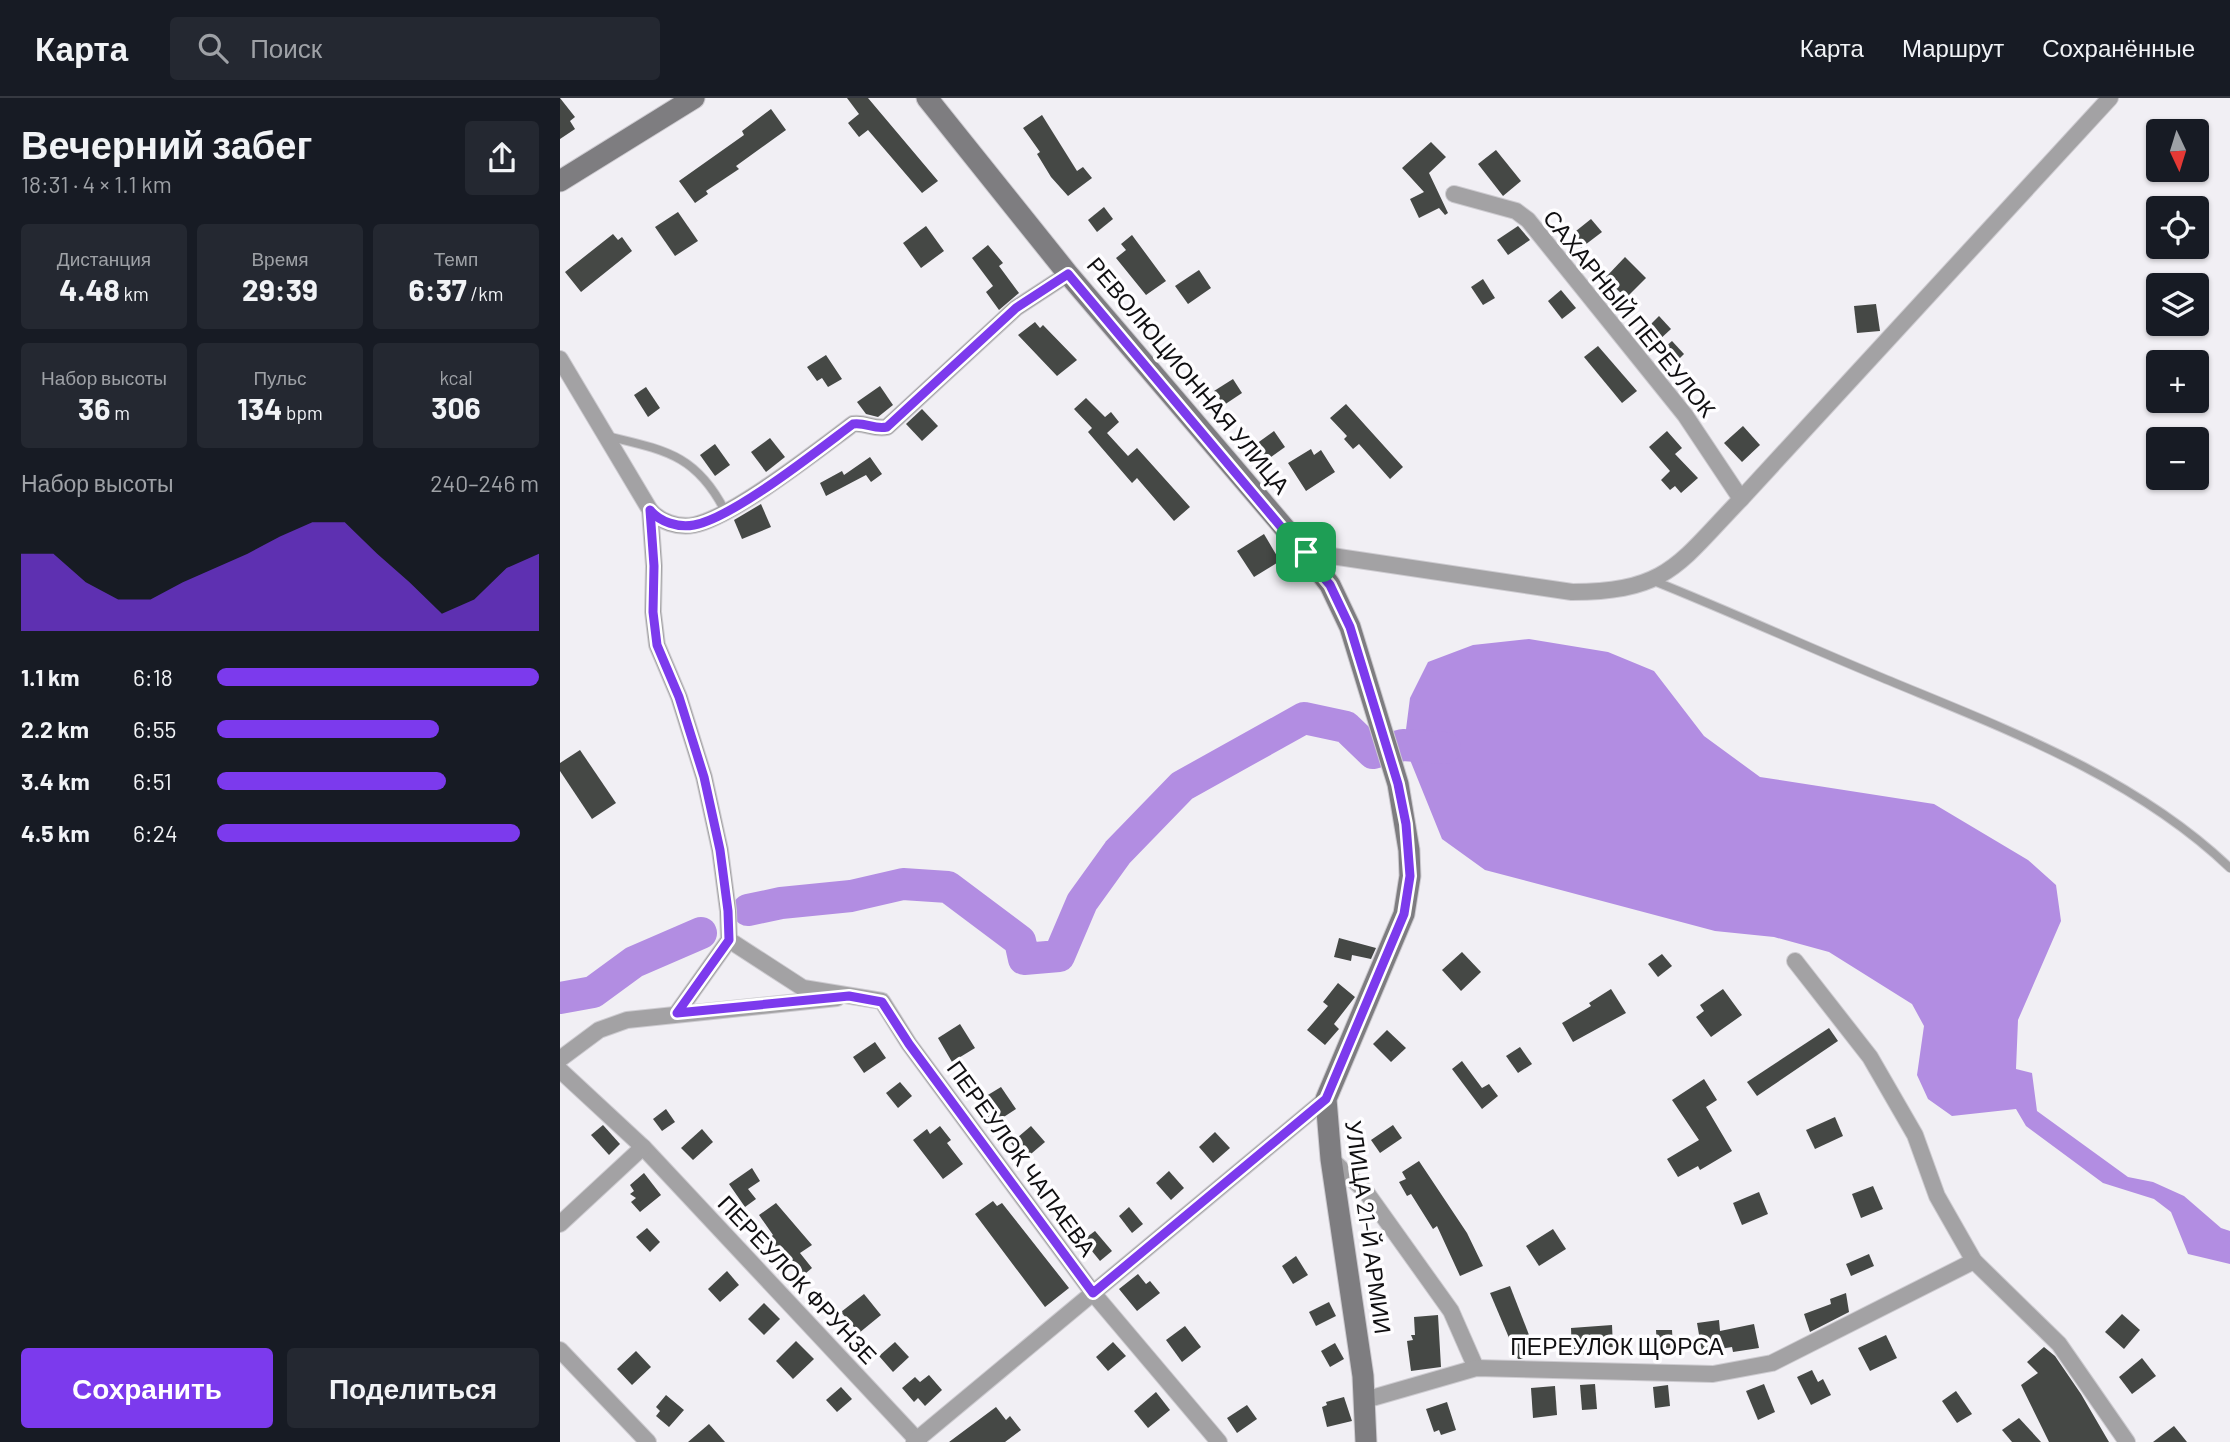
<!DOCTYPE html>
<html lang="ru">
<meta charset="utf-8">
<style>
:root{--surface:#171b24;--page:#242831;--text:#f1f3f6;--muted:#9ea1a6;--line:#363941;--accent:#7c3aed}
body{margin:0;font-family:Barlow,sans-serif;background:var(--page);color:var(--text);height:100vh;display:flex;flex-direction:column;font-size:26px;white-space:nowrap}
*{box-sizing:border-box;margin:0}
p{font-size:23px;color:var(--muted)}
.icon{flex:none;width:38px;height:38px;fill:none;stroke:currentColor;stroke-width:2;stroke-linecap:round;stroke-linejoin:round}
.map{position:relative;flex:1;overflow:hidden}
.panel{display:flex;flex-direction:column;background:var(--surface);width:560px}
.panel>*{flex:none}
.needle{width:46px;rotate:176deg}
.fabs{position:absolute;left:1586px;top:21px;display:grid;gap:14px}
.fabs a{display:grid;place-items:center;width:63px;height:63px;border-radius:7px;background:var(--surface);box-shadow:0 2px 5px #0004;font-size:35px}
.pin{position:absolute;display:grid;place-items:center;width:60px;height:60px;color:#fff;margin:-30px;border-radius:14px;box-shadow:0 4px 10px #0006}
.round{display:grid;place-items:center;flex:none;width:74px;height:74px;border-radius:7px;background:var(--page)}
.headline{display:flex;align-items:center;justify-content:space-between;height:119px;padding:0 21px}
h1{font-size:38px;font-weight:700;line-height:52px}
.figures{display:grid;grid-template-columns:repeat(3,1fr);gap:10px;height:119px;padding:7px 21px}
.figures div{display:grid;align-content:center;border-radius:7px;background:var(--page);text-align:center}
.figures b{font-size:30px;font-weight:700}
.figures small{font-size:19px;font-weight:400}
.figures p{font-size:19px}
.chart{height:196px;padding:14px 21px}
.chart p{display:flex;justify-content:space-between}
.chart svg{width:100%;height:126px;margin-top:7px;fill:var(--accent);opacity:.7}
.primary-button{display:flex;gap:14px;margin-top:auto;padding:14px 21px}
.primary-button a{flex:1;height:80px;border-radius:7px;background:var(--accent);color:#fff;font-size:28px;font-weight:700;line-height:80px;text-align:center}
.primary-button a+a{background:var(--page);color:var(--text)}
ul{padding:0 21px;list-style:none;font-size:23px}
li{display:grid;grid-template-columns:112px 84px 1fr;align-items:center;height:52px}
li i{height:18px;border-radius:9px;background:var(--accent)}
header{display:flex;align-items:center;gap:42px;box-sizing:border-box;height:98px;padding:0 35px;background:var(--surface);border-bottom:2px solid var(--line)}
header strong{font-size:33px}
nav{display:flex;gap:38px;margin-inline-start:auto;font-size:24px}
.search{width:490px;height:63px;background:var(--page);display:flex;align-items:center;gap:18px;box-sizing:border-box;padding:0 24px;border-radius:7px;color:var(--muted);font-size:26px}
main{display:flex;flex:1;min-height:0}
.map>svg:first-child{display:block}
.water{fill:#b28de2}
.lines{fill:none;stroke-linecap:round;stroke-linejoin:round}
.river{stroke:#b28de2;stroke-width:32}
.building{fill:#454845}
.service-casing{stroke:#cdcbd0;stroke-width:10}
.minor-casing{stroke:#cdcbd0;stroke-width:18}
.secondary-casing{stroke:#cdcbd0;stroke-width:23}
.service{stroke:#a3a2a4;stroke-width:8}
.minor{stroke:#a3a2a4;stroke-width:16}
.secondary{stroke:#7e7d80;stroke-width:21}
.route-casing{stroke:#fff;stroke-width:14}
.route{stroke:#7c3aed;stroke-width:9}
.labels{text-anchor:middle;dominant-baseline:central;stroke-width:7;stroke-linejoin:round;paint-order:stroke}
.street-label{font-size:23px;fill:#100f11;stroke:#fefdff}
</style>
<header>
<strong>Карта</strong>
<div class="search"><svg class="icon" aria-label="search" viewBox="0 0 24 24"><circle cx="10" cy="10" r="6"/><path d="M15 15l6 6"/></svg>Поиск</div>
<nav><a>Карта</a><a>Маршрут</a><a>Сохранённые</a></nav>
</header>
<main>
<section class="panel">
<div class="headline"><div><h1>Вечерний забег</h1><p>18:31 · 4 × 1.1 km</p></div><a class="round"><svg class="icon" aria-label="share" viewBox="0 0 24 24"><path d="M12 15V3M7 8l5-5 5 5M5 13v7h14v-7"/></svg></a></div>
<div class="figures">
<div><p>Дистанция</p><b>4.48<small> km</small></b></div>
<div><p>Время</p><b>29:39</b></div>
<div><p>Темп</p><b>6:37<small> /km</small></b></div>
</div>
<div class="figures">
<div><p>Набор высоты</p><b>36<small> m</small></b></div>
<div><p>Пульс</p><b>134<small> bpm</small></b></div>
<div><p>kcal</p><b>306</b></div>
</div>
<div class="chart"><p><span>Набор высоты</span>240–246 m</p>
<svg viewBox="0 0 160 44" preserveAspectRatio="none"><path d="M0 44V17L10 17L20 27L30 33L40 33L50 27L60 22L70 17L80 11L90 6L100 6L110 17L120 27L130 38L140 33L150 22L160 17V44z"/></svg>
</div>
<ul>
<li><b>1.1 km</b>6:18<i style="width:100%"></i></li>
<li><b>2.2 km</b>6:55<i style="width:69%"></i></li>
<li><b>3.4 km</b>6:51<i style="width:71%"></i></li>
<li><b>4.5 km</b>6:24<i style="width:94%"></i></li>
</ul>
<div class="primary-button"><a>Сохранить</a><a>Поделиться</a></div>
</section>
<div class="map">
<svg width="1670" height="1344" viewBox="0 0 1670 1344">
<rect width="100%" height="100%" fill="#f1eff4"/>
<path class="water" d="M 969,541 L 1048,554 L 1094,573 L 1144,638 L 1200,679 L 1374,706 L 1468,762 L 1496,787 L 1501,823 L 1458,922 L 1456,971 L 1472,975 L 1477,1013 L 1568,1079 L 1593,1084 L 1624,1098 L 1661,1130 L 1670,1133 L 1670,1166 L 1628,1156 L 1611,1114 L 1594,1101 L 1543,1085 L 1466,1028 L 1456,1011 L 1392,1018 L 1368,1001 L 1357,977 L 1364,928 L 1352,906 L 1269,854 L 1214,839 L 1155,833 L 925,772 L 882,741 L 844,647 L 850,600 L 868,564 L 913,547 Z"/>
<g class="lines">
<g class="river">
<path d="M 188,812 L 221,805 L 291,798 L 343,786 L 388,789 L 460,843 L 464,861 L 499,858 L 522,804 L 558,754 L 622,688 L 744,620 L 786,629 L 813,655 L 843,647 L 885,650"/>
<path d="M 0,900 L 33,894 L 74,864 L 141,835"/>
</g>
</g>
<g class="building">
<path d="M 0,0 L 15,19 L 10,23 L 15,31 L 0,41 Z"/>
<path d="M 287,0 L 308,0 L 378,83 L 362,95 L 308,32 L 299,39 L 288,25 L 299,16 Z"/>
<path d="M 211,11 L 226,32 L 176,68 L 179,71 L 146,93 L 148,96 L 135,105 L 119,83 L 184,37 L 182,33 Z"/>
<path d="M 482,17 L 517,73 L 523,69 L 532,80 L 508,98 L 491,79 L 477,56 L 480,54 L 463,30 Z"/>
<path d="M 871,44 L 886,59 L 869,75 L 888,115 L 885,117 L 879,110 L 859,120 L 850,101 L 864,94 L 842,70 Z"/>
<path d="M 936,52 L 961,83 L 943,98 L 918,66 Z"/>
<path d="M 544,109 L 553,121 L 537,134 L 528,122 Z"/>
<path d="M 118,114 L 138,143 L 115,158 L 95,129 Z"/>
<path d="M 1031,121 L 1042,134 L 1021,150 L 1011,137 Z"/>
<path d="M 366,128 L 384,153 L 361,170 L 343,145 Z"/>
<path d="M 958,128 L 970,142 L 948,157 L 937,142 Z"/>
<path d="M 53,136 L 58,142 L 62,139 L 72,153 L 21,194 L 5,174 Z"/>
<path d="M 572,137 L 606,183 L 586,197 L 556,160 L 566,152 L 561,146 Z"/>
<path d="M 428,147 L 443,165 L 439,168 L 459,195 L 439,212 L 426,194 L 433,188 L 412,160 Z"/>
<path d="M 1065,159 L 1086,180 L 1066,200 L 1045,180 Z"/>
<path d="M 639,172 L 651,190 L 628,206 L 615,188 Z"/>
<path d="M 923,181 L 935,200 L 923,207 L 911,189 Z"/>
<path d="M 1001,192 L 1016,210 L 1002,221 L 988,203 Z"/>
<path d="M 1316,206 L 1320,233 L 1297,235 L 1294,208 Z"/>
<path d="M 1099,218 L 1111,231 L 1098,243 L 1086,231 Z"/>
<path d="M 475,224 L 480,230 L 483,227 L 517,262 L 497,278 L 458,237 Z"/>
<path d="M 1112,243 L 1124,256 L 1111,269 L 1098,255 Z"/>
<path d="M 1038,248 L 1077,293 L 1062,305 L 1024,259 Z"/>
<path d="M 266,257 L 282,281 L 268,289 L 262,280 L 257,283 L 247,269 Z"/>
<path d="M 673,281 L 682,295 L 664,307 L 654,293 Z"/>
<path d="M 320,288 L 333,307 L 318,319 L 306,316 L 297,304 Z"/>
<path d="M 86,289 L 100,310 L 88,319 L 74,297 Z"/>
<path d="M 526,300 L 545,319 L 551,314 L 559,324 L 547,335 L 568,358 L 577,350 L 630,409 L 614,423 L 577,380 L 572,385 L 528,334 L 532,330 L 514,311 Z"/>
<path d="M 786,306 L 843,369 L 830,381 L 799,346 L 793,351 L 784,341 L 787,338 L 770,320 Z"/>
<path d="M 362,311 L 378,328 L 362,343 L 346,326 Z"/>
<path d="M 1183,328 L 1200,347 L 1182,364 L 1164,345 Z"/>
<path d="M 714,333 L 725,349 L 707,362 L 696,346 Z"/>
<path d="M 1107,333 L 1122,350 L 1115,356 L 1138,380 L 1121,395 L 1115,388 L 1110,392 L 1101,382 L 1110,373 L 1089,349 Z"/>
<path d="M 210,340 L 225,359 L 206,374 L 191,354 Z"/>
<path d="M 155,346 L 170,367 L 155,378 L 140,357 Z"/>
<path d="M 751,351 L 754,357 L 761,352 L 775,374 L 746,393 L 728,365 Z"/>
<path d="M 310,359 L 322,376 L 311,384 L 306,377 L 266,398 L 260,385 L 282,373 L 284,377 Z"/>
<path d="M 201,406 L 211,429 L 182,441 L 174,422 Z"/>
<path d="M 704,436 L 720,463 L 694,479 L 677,453 Z"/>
<path d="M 20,652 L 56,705 L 32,721 L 0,673 L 0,665 Z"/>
<path d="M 779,840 L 816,850 L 811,861 L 792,857 L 791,863 L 774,859 Z"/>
<path d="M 902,854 L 921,874 L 901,893 L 882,872 Z"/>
<path d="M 1102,856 L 1112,868 L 1098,879 L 1088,866 Z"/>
<path d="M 778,885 L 795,899 L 774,926 L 779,931 L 765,947 L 747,932 L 768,908 L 763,904 Z"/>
<path d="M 1051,891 L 1066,915 L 1013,944 L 1002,925 L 1031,908 L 1029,905 Z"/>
<path d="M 1163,891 L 1182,917 L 1151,939 L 1136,919 L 1144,913 L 1140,907 Z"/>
<path d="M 400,926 L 415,950 L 392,964 L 378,940 Z"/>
<path d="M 1269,930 L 1278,943 L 1197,998 L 1187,984 Z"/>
<path d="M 827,932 L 846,950 L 831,964 L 813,946 Z"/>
<path d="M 315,944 L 326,960 L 304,975 L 293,959 Z"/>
<path d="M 960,949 L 972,966 L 958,975 L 946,958 Z"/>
<path d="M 902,963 L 922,990 L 929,986 L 938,998 L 922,1011 L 892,971 Z"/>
<path d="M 1144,981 L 1157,1002 L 1146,1009 L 1172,1053 L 1140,1072 L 1138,1068 L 1118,1079 L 1107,1061 L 1139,1042 L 1112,1002 Z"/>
<path d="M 340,984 L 352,998 L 338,1010 L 326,995 Z"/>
<path d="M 441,989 L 456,1011 L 433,1026 L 418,1003 Z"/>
<path d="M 106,1011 L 115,1024 L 102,1033 L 93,1021 Z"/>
<path d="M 1275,1019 L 1283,1038 L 1255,1051 L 1246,1032 Z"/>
<path d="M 43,1027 L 60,1046 L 49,1057 L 31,1037 Z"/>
<path d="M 833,1027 L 842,1040 L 820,1055 L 811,1042 Z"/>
<path d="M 380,1028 L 391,1042 L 387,1045 L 403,1066 L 383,1081 L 353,1042 L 367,1031 L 370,1036 Z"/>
<path d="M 471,1028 L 485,1044 L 465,1061 L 451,1045 Z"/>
<path d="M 142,1031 L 153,1044 L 133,1062 L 121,1050 Z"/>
<path d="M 655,1034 L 670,1050 L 653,1065 L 639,1049 Z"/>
<path d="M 859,1063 L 907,1135 L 923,1168 L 900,1178 L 877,1128 L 873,1131 L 851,1096 L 847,1098 L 839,1084 L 846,1081 L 842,1074 Z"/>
<path d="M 192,1070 L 200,1083 L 188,1091 L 196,1101 L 185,1109 L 169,1086 Z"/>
<path d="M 609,1073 L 624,1090 L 611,1102 L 596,1085 Z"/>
<path d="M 84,1075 L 101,1097 L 80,1114 L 71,1104 L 76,1100 L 70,1096 L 74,1093 L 70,1087 Z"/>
<path d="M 1313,1088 L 1323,1111 L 1301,1120 L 1292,1096 Z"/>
<path d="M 1199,1094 L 1208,1116 L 1182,1127 L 1173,1105 Z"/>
<path d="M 433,1103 L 437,1108 L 442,1105 L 509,1190 L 485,1209 L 415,1116 Z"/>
<path d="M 216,1105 L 252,1147 L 240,1155 L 252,1170 L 240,1180 L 227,1165 L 223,1168 L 205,1143 L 213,1137 L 199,1117 Z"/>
<path d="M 569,1109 L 583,1126 L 572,1135 L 559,1118 Z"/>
<path d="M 87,1130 L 100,1144 L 90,1154 L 76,1139 Z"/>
<path d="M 993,1131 L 1006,1151 L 979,1168 L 966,1148 Z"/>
<path d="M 535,1133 L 552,1153 L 540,1163 L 523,1142 Z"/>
<path d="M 1309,1156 L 1314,1168 L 1291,1178 L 1286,1166 Z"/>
<path d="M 736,1158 L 748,1177 L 733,1186 L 722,1168 Z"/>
<path d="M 167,1173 L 179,1187 L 160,1204 L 148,1191 Z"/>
<path d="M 578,1176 L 586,1186 L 590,1183 L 600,1195 L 577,1213 L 559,1191 Z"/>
<path d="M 950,1188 L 976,1255 L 961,1261 L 958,1261 L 930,1195 Z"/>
<path d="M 1286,1195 L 1289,1214 L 1250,1234 L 1244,1216 L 1271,1206 L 1270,1201 Z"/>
<path d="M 304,1196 L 321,1217 L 299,1235 L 281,1214 Z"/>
<path d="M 769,1204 L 776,1218 L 756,1228 L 749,1214 Z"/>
<path d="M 204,1205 L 220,1221 L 204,1237 L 188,1221 Z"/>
<path d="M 1562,1216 L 1580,1232 L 1564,1251 L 1545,1234 Z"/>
<path d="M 878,1217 L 881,1269 L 851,1273 L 847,1243 L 853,1242 L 851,1237 L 855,1237 L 854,1219 Z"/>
<path d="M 1159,1222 L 1160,1233 L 1194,1226 L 1199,1250 L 1173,1254 L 1172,1249 L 1142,1254 L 1137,1225 Z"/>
<path d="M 1052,1227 L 1053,1249 L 1033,1250 L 1033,1256 L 1012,1257 L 1011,1230 Z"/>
<path d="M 625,1228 L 641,1249 L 622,1264 L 606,1242 Z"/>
<path d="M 1096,1232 L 1112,1232 L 1113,1250 L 1097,1250 Z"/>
<path d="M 1326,1237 L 1337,1260 L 1310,1273 L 1298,1250 Z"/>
<path d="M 236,1243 L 254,1261 L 233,1281 L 216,1263 Z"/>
<path d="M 335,1244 L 349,1259 L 333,1274 L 319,1258 Z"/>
<path d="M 553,1244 L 566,1258 L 548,1273 L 536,1259 Z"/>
<path d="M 775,1245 L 784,1261 L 770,1269 L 761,1253 Z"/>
<path d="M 1484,1249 L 1495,1258 L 1521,1296 L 1549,1344 L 1489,1344 L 1461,1287 L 1478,1275 L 1467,1264 Z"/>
<path d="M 76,1253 L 91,1269 L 72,1287 L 57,1271 Z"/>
<path d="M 1582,1260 L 1596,1278 L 1572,1296 L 1559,1279 Z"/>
<path d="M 1252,1272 L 1258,1284 L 1263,1281 L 1271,1297 L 1251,1307 L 1237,1279 Z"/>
<path d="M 369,1277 L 382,1292 L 365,1308 L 358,1300 L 354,1304 L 342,1290 L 355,1279 L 360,1284 Z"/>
<path d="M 1035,1286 L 1037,1311 L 1022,1312 L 1020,1287 Z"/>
<path d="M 1204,1286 L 1215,1314 L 1198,1322 L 1186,1293 Z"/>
<path d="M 1108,1287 L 1110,1308 L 1095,1310 L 1093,1289 Z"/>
<path d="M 995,1288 L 997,1317 L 973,1320 L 971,1290 Z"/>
<path d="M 281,1289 L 292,1301 L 277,1314 L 266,1302 Z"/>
<path d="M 1396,1293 L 1412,1316 L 1397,1325 L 1382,1303 Z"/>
<path d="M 596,1294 L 610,1312 L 588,1330 L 574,1313 Z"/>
<path d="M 106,1297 L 124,1312 L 109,1329 L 96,1318 L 100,1313 L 96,1309 Z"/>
<path d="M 784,1299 L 792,1323 L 767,1329 L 762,1309 L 767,1307 L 766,1304 Z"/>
<path d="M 887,1304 L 896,1332 L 881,1337 L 879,1332 L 874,1334 L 866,1311 Z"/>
<path d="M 687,1307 L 697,1321 L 677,1335 L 667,1320 Z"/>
<path d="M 436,1309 L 446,1322 L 450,1318 L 461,1332 L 445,1344 L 389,1344 Z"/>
<path d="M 1459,1320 L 1481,1344 L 1452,1344 L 1442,1332 Z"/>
<path d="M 149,1326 L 165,1344 L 128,1344 Z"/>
<path d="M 1614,1328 L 1627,1344 L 1593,1344 Z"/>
</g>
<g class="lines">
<defs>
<g id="service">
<path d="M 47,338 C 104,352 136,356 165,413"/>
<path d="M 1094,483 C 1169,513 1243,547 1318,578 C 1440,629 1573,677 1670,770"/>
</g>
<g id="minor">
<path d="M 894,96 L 956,113 L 968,122 L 1125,317 L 1181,401"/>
<path d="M 0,261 L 90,412 C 100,424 118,430 134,427 C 173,419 258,352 293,326 C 306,324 314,332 327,329 L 456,210 L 508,176"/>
<path d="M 90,412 L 94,468 L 93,514 L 97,547 L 119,599 L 144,679 L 160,752 L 168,813 L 169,842 L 117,915"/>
<path d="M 745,454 L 1012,494 C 1108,494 1119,465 1181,401 L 1550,0"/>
<path d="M 169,842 L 243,890 L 322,903 L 349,946 L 533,1195 L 659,1344"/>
<path d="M 1235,863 L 1310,959 L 1355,1037 L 1377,1098 L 1414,1163 L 1499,1246 L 1567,1344"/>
<path d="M 0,961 L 39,932 L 67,922 L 277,900"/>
<path d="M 0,972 L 83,1049 L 359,1344"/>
<path d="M 771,1061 L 806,1094 L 891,1213 L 916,1270"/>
<path d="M 0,1126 L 83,1049"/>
<path d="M 0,1252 L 88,1344"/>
<path d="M 805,1302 L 916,1270 L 1153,1276 L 1212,1265 L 1414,1163"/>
<path d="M 354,1344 L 766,1001"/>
</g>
<g id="secondary">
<path d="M 367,0 L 508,176 L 745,454 L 770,487 L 790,529 L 838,686 L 849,752 L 850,778 L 844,816 L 766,1001 L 771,1061 L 803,1278 L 806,1344"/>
<path d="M 0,83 L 134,0"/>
</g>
</defs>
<use href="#service" class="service-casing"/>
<use href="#minor" class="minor-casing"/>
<use href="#secondary" class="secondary-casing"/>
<use href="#service" class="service"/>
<use href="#minor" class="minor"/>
<use href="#secondary" class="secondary"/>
</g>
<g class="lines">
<defs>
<path id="route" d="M 508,176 L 770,487 L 790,529 L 838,686 L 846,726 L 850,778 L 844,816 L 766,1001 L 533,1195 L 349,946 L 322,904 L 289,898 L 117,915 L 169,842 L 168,813 L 160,752 L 144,679 L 119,599 L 97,547 L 93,514 L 94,468 L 90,412 C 100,424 118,430 134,427 C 173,420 258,352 293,326 C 306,324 314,332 327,329 L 456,210 Z"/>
</defs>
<use href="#route" class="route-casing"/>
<use href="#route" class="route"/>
</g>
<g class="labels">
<g class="street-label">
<text transform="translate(1070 215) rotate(51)">САХАРНЫЙ ПЕРЕУЛОК</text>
<text transform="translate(629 277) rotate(50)">РЕВОЛЮЦИОННАЯ УЛИЦА</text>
<text transform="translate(462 1060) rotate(54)">ПЕРЕУЛОК ЧАПАЕВА</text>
<text transform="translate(809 1129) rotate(82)">УЛИЦА 21-Й АРМИИ</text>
<text transform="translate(238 1181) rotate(47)">ПЕРЕУЛОК ФРУНЗЕ</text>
<text x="1057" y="1248">ПЕРЕУЛОК ЩОРСА</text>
</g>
</g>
</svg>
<div class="fabs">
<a><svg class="needle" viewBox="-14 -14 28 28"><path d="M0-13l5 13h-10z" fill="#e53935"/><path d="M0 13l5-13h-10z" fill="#9ea1a6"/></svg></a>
<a><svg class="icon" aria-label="locate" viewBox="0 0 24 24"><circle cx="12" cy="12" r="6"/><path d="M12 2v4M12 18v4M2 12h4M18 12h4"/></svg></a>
<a><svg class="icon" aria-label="layers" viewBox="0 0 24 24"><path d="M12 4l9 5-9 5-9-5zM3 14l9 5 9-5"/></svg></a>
<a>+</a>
<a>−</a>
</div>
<div class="pin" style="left:746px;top:454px;background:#1e9e55"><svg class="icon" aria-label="arrive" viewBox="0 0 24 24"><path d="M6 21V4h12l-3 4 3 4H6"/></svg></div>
</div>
</main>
